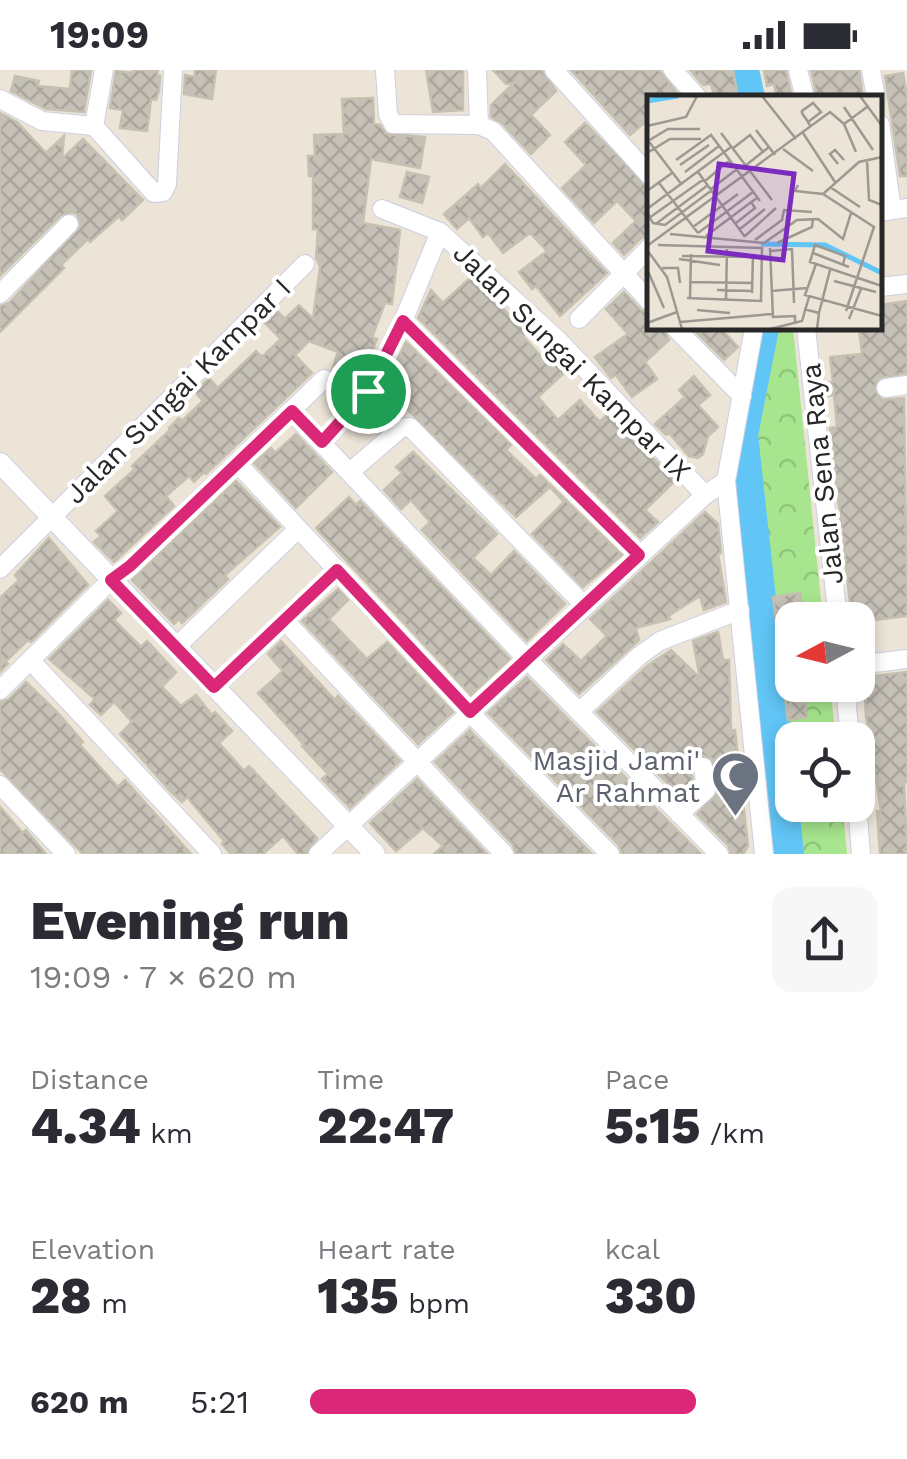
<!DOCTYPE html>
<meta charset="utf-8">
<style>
:root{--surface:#fff;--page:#f7f7f7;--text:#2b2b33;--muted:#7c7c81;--accent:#db2777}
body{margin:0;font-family:"Work Sans",sans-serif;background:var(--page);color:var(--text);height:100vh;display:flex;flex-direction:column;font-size:38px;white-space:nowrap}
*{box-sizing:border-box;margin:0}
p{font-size:32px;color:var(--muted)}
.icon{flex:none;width:55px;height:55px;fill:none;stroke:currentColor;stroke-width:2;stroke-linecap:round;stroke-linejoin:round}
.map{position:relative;height:784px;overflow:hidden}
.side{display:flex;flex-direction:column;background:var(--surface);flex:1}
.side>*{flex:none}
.needle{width:65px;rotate:263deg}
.buttons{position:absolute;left:775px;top:532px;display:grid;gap:20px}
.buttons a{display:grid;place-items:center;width:100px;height:100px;border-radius:20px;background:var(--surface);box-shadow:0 5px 15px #0003;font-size:50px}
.pin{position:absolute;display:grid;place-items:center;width:85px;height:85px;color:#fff;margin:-42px;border:5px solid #fff;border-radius:50%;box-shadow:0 2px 10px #0007}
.round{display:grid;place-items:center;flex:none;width:105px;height:105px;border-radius:20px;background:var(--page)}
.headline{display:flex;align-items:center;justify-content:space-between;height:170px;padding:0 30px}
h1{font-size:55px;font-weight:800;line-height:75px}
.metrics{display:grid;grid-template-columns:repeat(3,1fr);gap:15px;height:170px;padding:10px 30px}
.metrics div{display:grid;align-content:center}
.metrics b{font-size:50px;font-weight:800}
.metrics small{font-size:28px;font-weight:400}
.metrics p{font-size:28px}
ul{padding:0 30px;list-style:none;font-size:32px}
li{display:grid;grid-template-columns:160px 120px 1fr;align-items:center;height:75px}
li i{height:25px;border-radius:12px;background:var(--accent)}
.status{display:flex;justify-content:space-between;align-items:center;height:70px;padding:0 50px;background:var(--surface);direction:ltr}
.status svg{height:28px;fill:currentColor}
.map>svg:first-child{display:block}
.forest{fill:url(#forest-crowns)}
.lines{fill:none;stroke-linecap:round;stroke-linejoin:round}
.river{stroke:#61c5f6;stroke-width:30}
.building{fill:url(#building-cross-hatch);stroke:#c6c0b1;stroke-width:2.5}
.minor-casing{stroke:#cccfe2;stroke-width:20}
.tertiary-casing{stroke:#cccfe2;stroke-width:22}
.minor{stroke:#fff;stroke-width:18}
.tertiary{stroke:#fff;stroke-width:20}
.route-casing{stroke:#fff;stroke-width:20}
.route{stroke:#db2777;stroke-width:12}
.labels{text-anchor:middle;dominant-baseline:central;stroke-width:8;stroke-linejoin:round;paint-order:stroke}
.street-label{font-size:28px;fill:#272727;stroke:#fff}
.worship-label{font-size:28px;fill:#5b616d;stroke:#fff;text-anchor:end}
.inset-river{fill:none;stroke:#61c5f6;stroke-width:5}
.inset-road{fill:none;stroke:#9d9891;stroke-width:2.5}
.view{fill:#7b2cbf;fill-opacity:0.15;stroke:#7b2cbf;stroke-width:5}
.inset-edge{fill:none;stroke:#272727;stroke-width:5}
</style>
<div class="status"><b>19:09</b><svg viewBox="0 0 49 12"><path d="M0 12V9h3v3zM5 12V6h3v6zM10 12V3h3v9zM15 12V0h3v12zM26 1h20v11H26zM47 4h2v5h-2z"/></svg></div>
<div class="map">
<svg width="907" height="784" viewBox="0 0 907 784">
<defs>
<pattern id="forest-crowns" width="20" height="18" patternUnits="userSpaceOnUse" patternTransform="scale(2.5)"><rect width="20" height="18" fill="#a7e68f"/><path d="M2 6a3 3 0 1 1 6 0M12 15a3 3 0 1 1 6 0" fill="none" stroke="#90c57b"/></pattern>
<pattern id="building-cross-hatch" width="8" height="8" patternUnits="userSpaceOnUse" patternTransform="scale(2.5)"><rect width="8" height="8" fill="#c6c1b7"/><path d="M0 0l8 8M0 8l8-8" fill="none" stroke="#aaa69d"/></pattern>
</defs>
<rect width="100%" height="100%" fill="#ebe4d7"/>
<path class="forest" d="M 772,258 L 793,258 L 823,550 L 792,550 L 792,615 L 830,615 L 836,670 L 792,670 L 792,735 L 842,735 L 847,784 L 770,784 L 732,401 L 762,263 Z"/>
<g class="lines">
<g class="river">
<path d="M 744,0 L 750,28"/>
<path d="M 764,258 L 743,365 L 789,784"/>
</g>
</g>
<g class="building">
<path d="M 72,0 L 91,0 L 84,42 L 46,39 L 11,21 L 15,6 L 39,11 L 37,16 L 70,19 Z"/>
<path d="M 133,0 L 158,0 L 157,6 L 160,6 L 159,21 L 156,30 L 151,29 L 147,61 L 120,58 L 123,40 L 110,38 L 116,1 L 132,3 Z"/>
<path d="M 195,0 L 216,0 L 212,29 L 184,24 L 185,5 L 195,7 Z"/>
<path d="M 426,0 L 463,0 L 463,40 L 433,42 Z"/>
<path d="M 493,0 L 542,0 L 556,21 L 531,45 L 550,65 L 531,84 L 502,53 L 491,47 L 491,35 L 514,13 L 506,14 Z"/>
<path d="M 571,0 L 659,0 L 681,28 L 650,28 L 650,48 L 630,65 Z"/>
<path d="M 690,0 L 733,0 L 738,28 L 715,28 L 711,14 L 703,15 Z"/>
<path d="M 764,0 L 786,0 L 792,28 L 777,28 L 774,14 L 767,16 Z"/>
<path d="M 811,0 L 859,0 L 863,28 L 817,28 Z"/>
<path d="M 903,3 L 907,27 L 907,106 L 900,106 L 885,6 Z"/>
<path d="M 373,28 L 374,54 L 380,55 L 386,64 L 425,67 L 420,98 L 371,89 L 363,153 L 400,160 L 392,234 L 385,233 L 372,267 L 377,269 L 359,312 L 332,300 L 338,282 L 309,271 L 295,285 L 312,303 L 206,404 L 204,402 L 194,412 L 189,406 L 166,426 L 174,436 L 114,492 L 94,472 L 101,466 L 96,461 L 118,441 L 105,426 L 135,399 L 132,396 L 170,360 L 169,358 L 179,348 L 182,351 L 203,331 L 195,322 L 209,308 L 218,318 L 256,281 L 262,287 L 281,269 L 265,253 L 277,241 L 285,249 L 299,235 L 313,249 L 320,197 L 316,188 L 318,159 L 313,159 L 313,106 L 309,106 L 308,86 L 315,86 L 314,65 L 344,64 L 342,29 Z"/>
<path d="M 0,43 L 17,52 L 46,83 L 64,66 L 62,89 L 83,69 L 143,130 L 122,150 L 119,146 L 90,172 L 88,169 L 61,195 L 64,198 L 0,262 L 0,236 L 9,233 L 81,156 L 77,144 L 71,142 L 61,145 L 0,206 Z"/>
<path d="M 585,53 L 650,120 L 650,165 L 641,168 L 624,185 L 613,173 L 636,151 L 617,131 L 594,153 L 562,118 L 586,95 L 565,72 Z"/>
<path d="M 505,94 L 607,203 L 560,246 L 536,216 L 532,219 L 519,202 L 547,181 L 530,163 L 503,183 L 488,163 L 483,167 L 469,148 L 457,159 L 444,144 L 478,114 L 481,118 Z"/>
<path d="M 407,102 L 429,107 L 422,133 L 400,127 Z"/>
<path d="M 471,207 L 527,262 L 523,266 L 545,291 L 550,287 L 564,303 L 538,327 L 558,350 L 580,330 L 600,352 L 609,342 L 675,411 L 645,440 L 658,452 L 640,468 L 418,248 L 431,220 L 443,233 Z"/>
<path d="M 624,222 L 641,240 L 650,244 L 650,258 L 663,258 L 669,270 L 645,292 L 657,309 L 632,327 L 616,305 L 611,308 L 595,287 L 628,264 L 606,239 Z"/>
<path d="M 907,231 L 907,303 L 879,308 L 874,319 L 882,330 L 904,328 L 907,546 L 858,552 L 852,550 L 830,358 L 837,357 L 834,325 L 826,326 L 825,313 L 833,312 L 830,287 L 862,284 L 859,258 L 880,258 L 880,235 Z"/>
<path d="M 692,258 L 720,258 L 738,277 L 724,290 Z"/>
<path d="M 406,272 L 511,375 L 506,380 L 536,409 L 540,405 L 622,485 L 583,517 L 532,464 L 564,432 L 550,417 L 516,447 L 406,338 L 381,359 L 366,342 L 379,327 Z"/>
<path d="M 694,306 L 710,325 L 698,335 L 718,357 L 708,366 L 703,384 L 698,388 L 689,386 L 669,363 L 666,365 L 655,354 L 685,327 L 679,320 Z"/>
<path d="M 296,364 L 332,402 L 296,438 L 254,393 L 271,378 L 275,383 Z"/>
<path d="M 413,382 L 497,464 L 473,488 L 491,505 L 514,481 L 565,534 L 527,571 L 422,460 L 430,452 L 411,430 L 401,439 L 384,420 L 402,403 L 396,397 Z"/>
<path d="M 236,411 L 280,457 L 225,505 L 228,509 L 182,553 L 179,549 L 174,554 L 132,510 Z"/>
<path d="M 349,427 L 356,435 L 360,431 L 510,589 L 471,625 L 316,458 Z"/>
<path d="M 705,442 L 718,454 L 721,483 L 718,484 L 726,532 L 704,540 L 700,526 L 668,546 L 670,549 L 636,558 L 639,570 L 579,624 L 546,590 L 563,574 L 581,591 L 607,566 L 590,549 Z"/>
<path d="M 49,468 L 88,515 L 31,572 L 28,570 L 5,592 L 8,594 L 0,602 L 0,528 L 19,510 L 15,505 Z"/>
<path d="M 338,519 L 348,530 L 329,549 L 367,589 L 387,572 L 453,642 L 418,674 L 302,551 Z"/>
<path d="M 800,523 L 803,550 L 792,550 L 792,567 L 778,568 L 773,527 Z"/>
<path d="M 108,530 L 121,543 L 114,550 L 141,577 L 147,571 L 176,602 L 162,617 L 181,636 L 196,625 L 212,645 L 215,642 L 232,661 L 219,673 L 244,701 L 249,696 L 317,768 L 306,784 L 298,784 L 283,766 L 263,784 L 231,784 L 222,774 L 224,771 L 187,727 L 182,732 L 169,720 L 120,664 L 132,652 L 114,632 L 101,645 L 90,635 L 95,629 L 49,589 Z"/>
<path d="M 718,562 L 723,590 L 729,590 L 731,661 L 735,660 L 748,776 L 743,784 L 731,784 L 728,775 L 697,744 L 718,723 L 712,689 L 702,685 L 695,688 L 691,698 L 693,715 L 680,726 L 597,642 L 647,596 L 671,580 L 700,608 L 693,571 Z"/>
<path d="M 281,571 L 335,630 L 338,626 L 400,691 L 350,738 L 322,709 L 328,704 L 302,676 L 304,675 L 258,623 L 283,601 L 268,584 Z"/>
<path d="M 907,602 L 907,712 L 904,712 L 907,784 L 880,784 L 877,741 L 881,741 L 866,647 L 864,607 Z"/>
<path d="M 527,607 L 670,753 L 701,784 L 622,784 L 619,775 L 488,643 Z"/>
<path d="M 26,612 L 58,643 L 83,672 L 80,675 L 118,717 L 125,710 L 191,784 L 83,784 L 0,699 L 0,632 L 9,629 Z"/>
<path d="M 803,617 L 807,647 L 788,650 L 784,620 Z"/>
<path d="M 470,660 L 471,662 L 592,784 L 516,784 L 513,775 L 435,692 Z"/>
<path d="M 417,709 L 487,784 L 434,784 L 443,776 L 423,758 L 396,781 L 370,753 Z"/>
<path d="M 0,737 L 23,763 L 26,760 L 46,784 L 0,784 Z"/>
</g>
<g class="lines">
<defs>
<g id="minor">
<path d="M 385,0 L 388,44 L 393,54 L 479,55 L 493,61 L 650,232"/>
<path d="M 477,0 L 479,55"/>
<path d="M 554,0 L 650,106"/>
<path d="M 673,0 L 698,28"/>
<path d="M 798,0 L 805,28"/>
<path d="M 871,0 L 876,28"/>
<path d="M 0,29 L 42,51 L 94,56"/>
<path d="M 880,54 L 892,140"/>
<path d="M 94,56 L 154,123 L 163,122 L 167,114 L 173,0"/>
<path d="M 94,56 L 104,0"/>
<path d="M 382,139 L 440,162 L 559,271 L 705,425"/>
<path d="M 880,142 L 907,138"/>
<path d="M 880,217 L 907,214"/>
<path d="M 0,224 L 69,154"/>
<path d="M 579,249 L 650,177"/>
<path d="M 403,251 L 639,485"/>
<path d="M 675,258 L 742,326"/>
<path d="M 754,258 L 726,411 L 764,784"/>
<path d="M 806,258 L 838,550"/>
<path d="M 886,318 L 907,315"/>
<path d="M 291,341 L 526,588 L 719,784"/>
<path d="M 323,372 L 368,321 L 403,251 L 440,162"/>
<path d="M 237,393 L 480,653 L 610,784"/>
<path d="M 350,402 L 401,358 L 410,357 L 584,535"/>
<path d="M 0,499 L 305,194"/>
<path d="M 285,551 L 504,784"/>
<path d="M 176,577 L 298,459"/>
<path d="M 30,590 L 212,784"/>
<path d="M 858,595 L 907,589"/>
<path d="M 845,615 L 850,670"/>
<path d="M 215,617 L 337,500"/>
<path d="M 0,620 L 111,510 L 130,496 L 324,309"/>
<path d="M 579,642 L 639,586 L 660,571 L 740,540"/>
<path d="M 0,715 L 66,784"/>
<path d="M 857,735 L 861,784"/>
<path d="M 679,744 L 706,720 L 703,697"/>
<path d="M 318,784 L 705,425 L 726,411"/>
</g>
<path id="tertiary" d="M 0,393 L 375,784"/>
</defs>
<use href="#minor" class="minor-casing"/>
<use href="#tertiary" class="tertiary-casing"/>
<use href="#minor" class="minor"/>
<use href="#tertiary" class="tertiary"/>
</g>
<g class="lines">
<defs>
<path id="route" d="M 403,251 L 639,485 L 470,642 L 337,500 L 214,617 L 111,510 L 130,496 L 292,341 L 322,372 L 368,321 Z"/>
</defs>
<use href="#route" class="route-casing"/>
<use href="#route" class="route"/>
</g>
<defs>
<symbol id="mosque-pin" viewBox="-11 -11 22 30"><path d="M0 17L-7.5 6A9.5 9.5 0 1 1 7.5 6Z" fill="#6b7280" stroke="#fff"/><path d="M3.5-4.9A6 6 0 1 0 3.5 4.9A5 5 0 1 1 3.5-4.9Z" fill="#fff"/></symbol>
</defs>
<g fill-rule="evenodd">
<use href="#mosque-pin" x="708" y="678" width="55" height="75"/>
</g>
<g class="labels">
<g class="street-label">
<text transform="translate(572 292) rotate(45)">Jalan Sungai Kampar IX</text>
<text transform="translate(178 321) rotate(-45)">Jalan Sungai Kampar I</text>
<text transform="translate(822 404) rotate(-96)">Jalan Sena Raya</text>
</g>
<g class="worship-label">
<text x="700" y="690">Masjid Jami'<tspan x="700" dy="32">Ar Rahmat</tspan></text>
</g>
</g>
<g transform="translate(647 25)">
<rect width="235" height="235" fill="#ebe4d7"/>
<path class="inset-river" d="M 0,6 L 31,1M 114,149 L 178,150 L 235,178"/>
<path class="inset-road" d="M 115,1 L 149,44M 213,1 L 235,31M 197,12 L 226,55M 161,27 L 174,17 L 166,8 L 155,16 L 155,18 L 161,27 L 164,32M 197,29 L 209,57M 0,31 L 39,22 L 50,1M 109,35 L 128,60M 74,38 L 125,105M 156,38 L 188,87M 0,44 L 35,90M 1,46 L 21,34 L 53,34M 85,54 L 103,40 L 116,57M 136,54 L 166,76M 0,58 L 23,44 L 54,44M 29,65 L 64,40 L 113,106M 220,65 L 222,105 L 235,110M 191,69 L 183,59 L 188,55 L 197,65M 33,70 L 62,50M 98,71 L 122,52M 38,77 L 72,51M 51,77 L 98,142M 58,86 L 83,65M 12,88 L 51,138M 151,90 L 148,96 L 176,99M 183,92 L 213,112M 64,94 L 90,74M 0,96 L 25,78M 176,99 L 227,132 L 199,216M 176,99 L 212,67 L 235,62M 0,114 L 84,52M 0,117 L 6,128 L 18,130 L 65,95M 2,123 L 57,84M 10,128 L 61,90M 89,128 L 108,113 L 104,107M 46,132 L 91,99M 93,134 L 118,114M 51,138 L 106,97M 23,139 L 117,148 L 150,125 L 171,124 L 196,144 L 204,118M 59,141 L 111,102M 98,141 L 129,113M 108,145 L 135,125 L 137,115 L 165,117M 130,148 L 165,132 L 166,124M 11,150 L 115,153 L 114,206 L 40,203M 0,151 L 183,17 L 197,29 L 220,12M 123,153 L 126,222 L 148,221 L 148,228M 0,155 L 20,182 L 35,234M 123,156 L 145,154 L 147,208M 166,158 L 202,172M 35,161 L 106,162M 32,164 L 73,170M 169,169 L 158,200 L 235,221M 196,170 L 198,161 L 168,150 L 163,167 L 235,191M 15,173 L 31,173 L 33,188M 0,174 L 17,213M 187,186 L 229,197M 43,187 L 106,188M 70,195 L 105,196M 124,196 L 160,193M 105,198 L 106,159M 43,203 L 44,159M 79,206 L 80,152M 157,214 L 172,218 L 170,234M 50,215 L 83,218M 172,218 L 183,175M 202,224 L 214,194M 33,227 L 125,219M 0,228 L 30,217M 123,234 L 155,226 L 162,202"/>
<path class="view" d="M 72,69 L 147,79 L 136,165 L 61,156 Z"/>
<rect width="235" height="235" class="inset-edge"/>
</g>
</svg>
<div class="buttons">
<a><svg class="needle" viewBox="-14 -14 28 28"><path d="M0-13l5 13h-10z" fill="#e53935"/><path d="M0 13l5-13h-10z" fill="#7c7c81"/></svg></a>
<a><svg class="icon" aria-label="locate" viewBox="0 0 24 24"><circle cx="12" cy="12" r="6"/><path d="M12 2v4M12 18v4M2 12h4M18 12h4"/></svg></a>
</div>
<div class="pin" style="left:368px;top:321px;background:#1e9e55"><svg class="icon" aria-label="arrive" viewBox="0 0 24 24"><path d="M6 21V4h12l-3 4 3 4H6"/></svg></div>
</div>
<section class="side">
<div class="headline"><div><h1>Evening run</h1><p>19:09 · 7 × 620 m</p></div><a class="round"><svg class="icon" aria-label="share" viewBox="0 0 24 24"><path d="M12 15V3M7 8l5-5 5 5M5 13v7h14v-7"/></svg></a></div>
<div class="metrics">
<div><p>Distance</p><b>4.34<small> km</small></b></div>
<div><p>Time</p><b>22:47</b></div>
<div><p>Pace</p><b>5:15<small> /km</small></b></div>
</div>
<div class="metrics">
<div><p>Elevation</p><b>28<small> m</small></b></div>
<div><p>Heart rate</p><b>135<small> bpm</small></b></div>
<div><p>kcal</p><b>330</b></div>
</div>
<ul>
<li><b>620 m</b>5:21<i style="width:68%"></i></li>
</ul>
</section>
